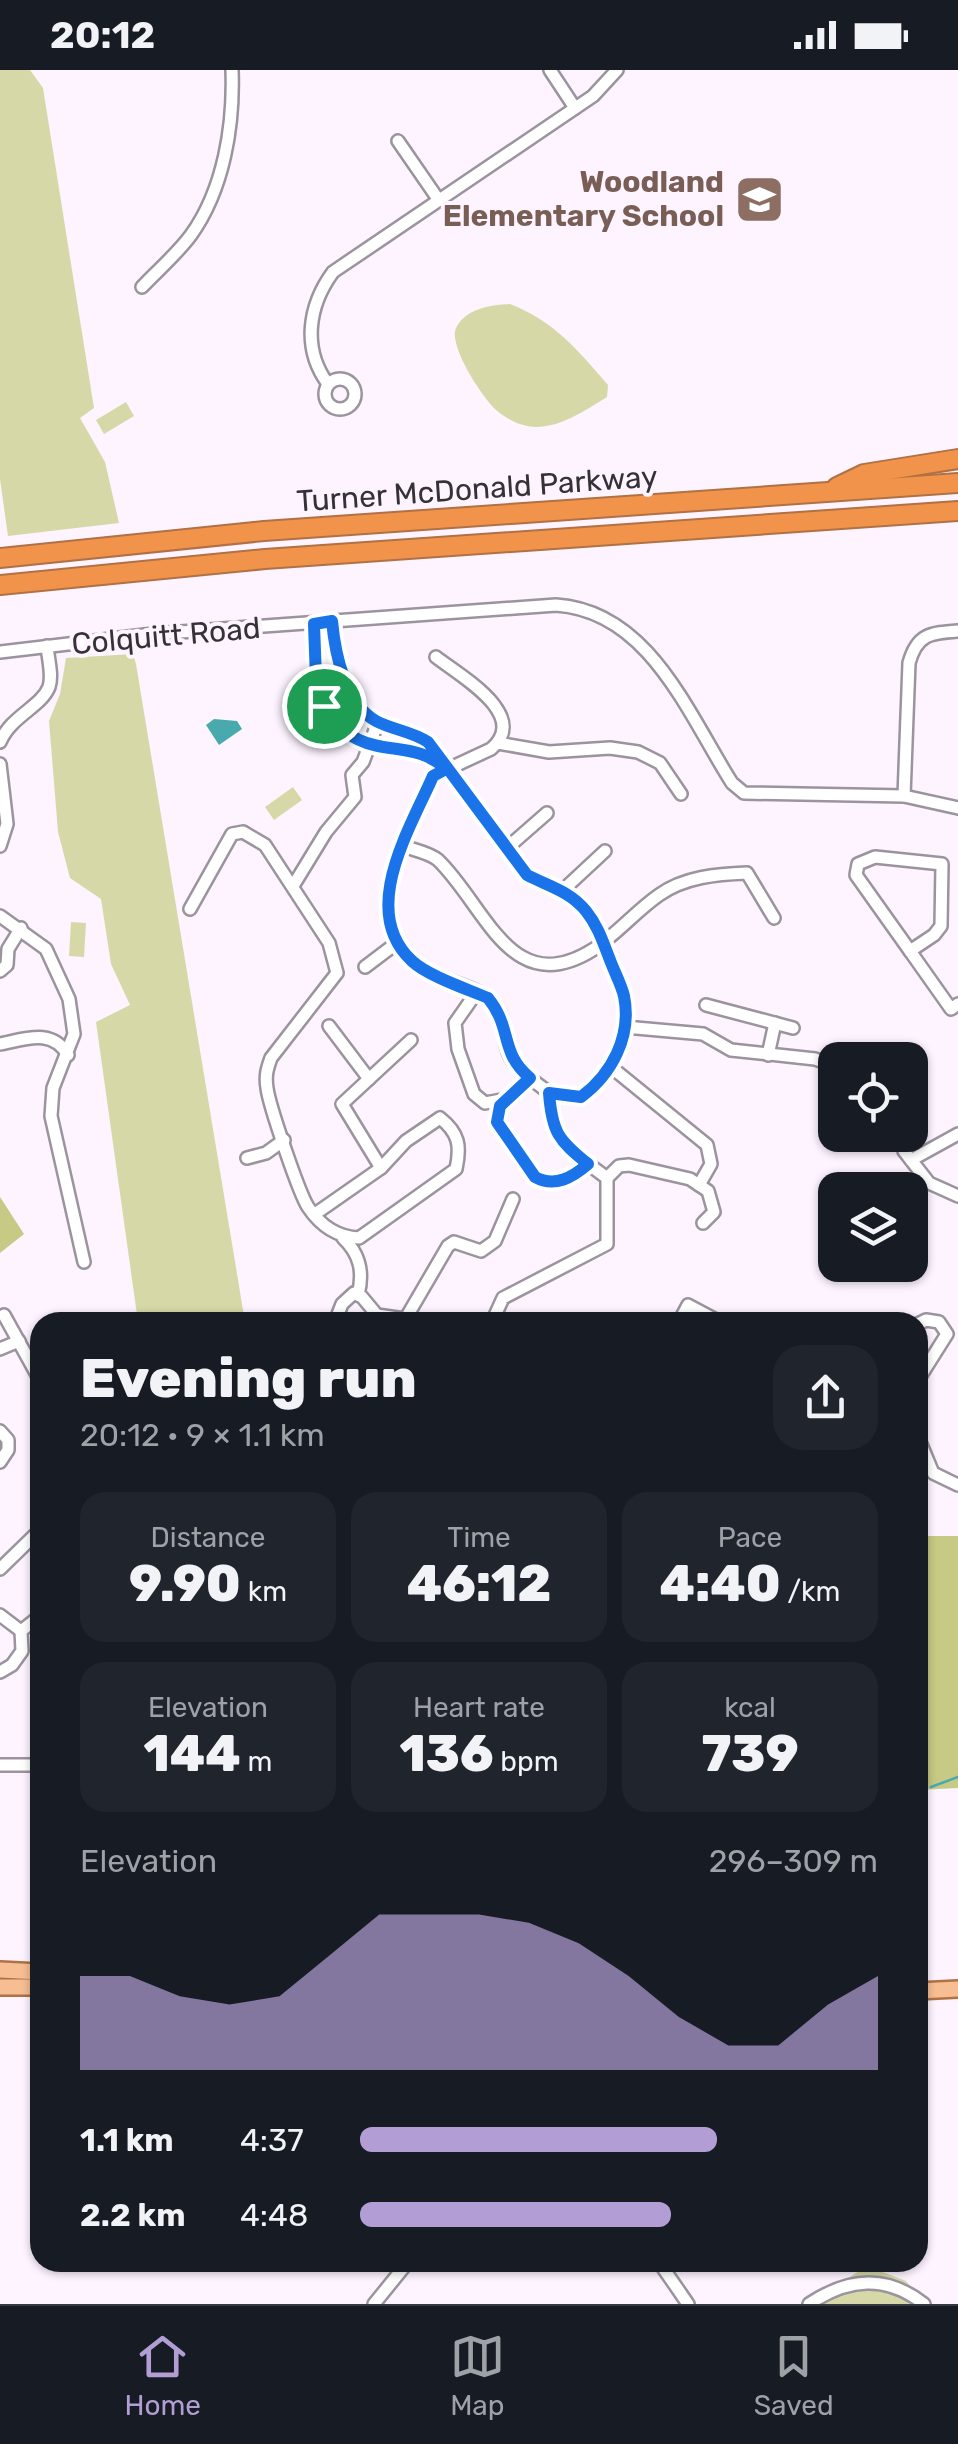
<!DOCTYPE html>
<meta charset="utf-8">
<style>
:root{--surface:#171b24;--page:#20242c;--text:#f1f3f6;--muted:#9ea1a6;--line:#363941;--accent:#b29ed5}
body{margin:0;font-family:Rubik,sans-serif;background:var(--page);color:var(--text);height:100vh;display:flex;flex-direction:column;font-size:38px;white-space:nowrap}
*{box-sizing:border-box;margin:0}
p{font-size:32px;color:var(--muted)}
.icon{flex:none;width:55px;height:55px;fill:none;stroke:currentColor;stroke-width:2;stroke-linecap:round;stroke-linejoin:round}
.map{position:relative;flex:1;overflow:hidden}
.sheet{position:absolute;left:30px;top:1242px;width:898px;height:960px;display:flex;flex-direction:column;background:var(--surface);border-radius:30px;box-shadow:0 2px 8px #0004}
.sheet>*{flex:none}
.buttons{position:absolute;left:818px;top:972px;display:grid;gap:20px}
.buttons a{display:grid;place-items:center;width:110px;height:110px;border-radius:20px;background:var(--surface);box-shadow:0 2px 8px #0004;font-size:50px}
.pin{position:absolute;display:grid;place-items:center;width:85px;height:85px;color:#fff;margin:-42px;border:5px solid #fff;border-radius:50%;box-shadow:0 2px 10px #0007}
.round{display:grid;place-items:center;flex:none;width:105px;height:105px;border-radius:30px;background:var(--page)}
.headline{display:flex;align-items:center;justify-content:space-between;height:170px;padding:0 50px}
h1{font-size:55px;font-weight:800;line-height:75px}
.metrics{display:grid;grid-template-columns:repeat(3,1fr);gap:15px;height:170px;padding:10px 50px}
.metrics div{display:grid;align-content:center;border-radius:25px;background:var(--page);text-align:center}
.metrics b{font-size:50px;font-weight:800}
.metrics small{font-size:28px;font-weight:400}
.metrics p{font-size:28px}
.chart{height:280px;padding:20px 50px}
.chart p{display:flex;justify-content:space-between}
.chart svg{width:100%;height:180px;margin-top:10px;fill:var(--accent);opacity:.7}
ul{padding:0 50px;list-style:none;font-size:32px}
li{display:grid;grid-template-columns:160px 120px 1fr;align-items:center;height:75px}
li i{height:25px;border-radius:12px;background:var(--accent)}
.status{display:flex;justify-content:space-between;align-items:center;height:70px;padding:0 50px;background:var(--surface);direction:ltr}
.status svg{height:28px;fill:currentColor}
.menu{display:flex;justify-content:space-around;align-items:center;height:140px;border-top:2px solid var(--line);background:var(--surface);font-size:28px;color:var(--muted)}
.menu a{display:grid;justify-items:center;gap:5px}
.menu .on{color:var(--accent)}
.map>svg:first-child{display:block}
.green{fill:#d6d9a7}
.forest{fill:#c7ca84}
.water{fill:#49aaad}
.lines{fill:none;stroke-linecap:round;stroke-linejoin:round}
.stream{stroke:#49aaad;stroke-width:2.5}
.minor-casing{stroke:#9b939d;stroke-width:16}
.major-casing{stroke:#b07144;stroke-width:20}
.highway-casing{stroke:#b07144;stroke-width:22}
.minor{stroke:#fff;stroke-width:11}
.major{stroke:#f7be93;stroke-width:15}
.highway{stroke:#f2934b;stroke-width:18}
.route-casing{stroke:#fff;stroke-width:20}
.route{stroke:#1a73e8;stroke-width:12}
.labels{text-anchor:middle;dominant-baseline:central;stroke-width:8;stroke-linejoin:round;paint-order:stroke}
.education-label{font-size:30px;font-weight:bold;fill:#785e54;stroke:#fdf4ff;text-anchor:end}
.street-label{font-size:30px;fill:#353236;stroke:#fdf4ff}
</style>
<div class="status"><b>20:12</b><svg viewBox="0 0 49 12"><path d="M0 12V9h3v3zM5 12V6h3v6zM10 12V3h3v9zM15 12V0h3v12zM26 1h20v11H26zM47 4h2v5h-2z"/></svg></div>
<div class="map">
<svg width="958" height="2234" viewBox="0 0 958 2234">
<rect width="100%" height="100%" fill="#fdf4ff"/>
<g class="green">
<path d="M 0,0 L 30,0 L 43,18 L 94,338 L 80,348 L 105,392 L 119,453 L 8,466 L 0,409 Z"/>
<path d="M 510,234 C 554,251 578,280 608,315 L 607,327 C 586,340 561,357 536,357 C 521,357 506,349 495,339 C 482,327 448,275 456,258 C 466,238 491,235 510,234 Z"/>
<path d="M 126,332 L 134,346 L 104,364 L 96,350 Z"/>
<path d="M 133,584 L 136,594 L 245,1252 L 138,1252 L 96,952 L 130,935 L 111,894 L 101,829 L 70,808 L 58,762 L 49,651 L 60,624 L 66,588 Z"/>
<path d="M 293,717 L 302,730 L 274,750 L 265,737 Z"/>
<path d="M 71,852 L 86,853 L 84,887 L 69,886 Z"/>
<path d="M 867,2196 L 906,2211 L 926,2234 L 807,2234 Z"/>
</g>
<g class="forest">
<path d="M 0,1127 L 24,1164 L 0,1183 Z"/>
<path d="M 918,1466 L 958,1466 L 958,1718 L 918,1720 Z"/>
</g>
<path class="water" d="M 214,649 L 237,651 L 242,659 L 219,675 L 206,655 Z"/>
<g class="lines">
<path class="stream" d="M 931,1717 L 958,1707"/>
<defs>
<g id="minor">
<path d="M 550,0 L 575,38"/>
<path d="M 398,71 L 438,129"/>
<path d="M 142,217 C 158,200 177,184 191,165 C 224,119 234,55 232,0"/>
<circle cx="340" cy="324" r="15"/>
<path d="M 328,314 C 302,279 308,236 333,202 L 593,26 L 617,0"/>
<path d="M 332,551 C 335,583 345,634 376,651 C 393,660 411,661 428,672 L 527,805 C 548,816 570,821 586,841 C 598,856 603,872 610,890 C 614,901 621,914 624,926 C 632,967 612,1004 581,1027 L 549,1023"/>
<path d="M 313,554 C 316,600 314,656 366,675 C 381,680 398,678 413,682 C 424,684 431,692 441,694"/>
<path d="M 0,582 L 153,564 L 556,535 C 649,541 688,644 732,713 L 744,723 L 904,726 L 958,738"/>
<path d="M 436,587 C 460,606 531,645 491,679 L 433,706 C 411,759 356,843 412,892 C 433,910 468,912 489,929 C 510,947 500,967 510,986 C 517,1001 536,1012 549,1023 C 553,1075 568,1078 607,1108 L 607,1174 L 503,1228 L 492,1252"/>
<path d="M 0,672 C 11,646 41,637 49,617 C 53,605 48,589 47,576"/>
<path d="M 498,673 L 549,682 L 610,678 L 638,682 L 660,693 L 681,724"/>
<path d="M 0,694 L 7,754 L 0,776"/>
<path d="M 904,726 L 909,593 C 917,564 930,563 958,561"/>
<path d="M 403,776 C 414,780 430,783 438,790 C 486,836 511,932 594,879 C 618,863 636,841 659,825 C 684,807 717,804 747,803 L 774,848"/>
<path d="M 507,778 L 547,743"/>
<path d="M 875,787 L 942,794 L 941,856 L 934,865 L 910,881 L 856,805 L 858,794 Z"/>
<path d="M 293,816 L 326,762 L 355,727 L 352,705 L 363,692 L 378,652"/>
<path d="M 562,821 L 605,781"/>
<path d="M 190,839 L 232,764 L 243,762 L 265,775 L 329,873 L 337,903 L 271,988 C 267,999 265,1006 267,1018 C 269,1035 299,1123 308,1137 C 320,1155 337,1167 359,1168 L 456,1099 C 461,1076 459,1063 440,1048 L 406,1071 L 381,1098 L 342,1034 L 411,970"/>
<path d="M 0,846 L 46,879 L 69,929 L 74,964 L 53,1018 L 51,1046 L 84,1192"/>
<path d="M 910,881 L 951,939 L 958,934"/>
<path d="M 365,897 L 398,872"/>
<path d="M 0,901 L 7,895 L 8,879 L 21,858"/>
<path d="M 476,923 L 455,953 L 458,979 L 474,1024 L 485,1033 L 507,1029"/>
<path d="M 706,935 L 793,958"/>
<path d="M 329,956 L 369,1009"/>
<path d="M 625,957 L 703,964 L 731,980 L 815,989 L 835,996"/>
<path d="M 0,974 C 26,969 52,958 68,985"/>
<path d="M 768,985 L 775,953"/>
<path d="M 611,997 L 707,1075 L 711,1094 L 699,1115"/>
<path d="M 530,1008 C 516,1020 496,1032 497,1051 C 521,1090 540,1138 589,1094"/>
<path d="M 904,1081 L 929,1113 L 958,1126"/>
<path d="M 247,1088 L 266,1083 L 284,1070"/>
<path d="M 911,1090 L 958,1064"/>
<path d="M 607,1108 L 619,1096 L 629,1095 L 690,1109 L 708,1121 L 714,1142 L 703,1153"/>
<path d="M 315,1144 L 381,1098"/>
<path d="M 343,1168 C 360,1184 364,1202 358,1225"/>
<path d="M 4,1245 L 40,1310"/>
<path d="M 406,1248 L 448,1176 L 454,1172 L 481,1181 L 495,1171 L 513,1129"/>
<path d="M 335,1252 L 342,1234 L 354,1223 L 362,1227 L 377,1245 L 425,1252"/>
<path d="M 679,1252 L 688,1235 L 720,1252"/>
<path d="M 918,1254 L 926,1250 L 939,1252 L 947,1264 L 918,1310"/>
<path d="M 0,1279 L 19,1271"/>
<path d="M 0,1361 L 8,1370 L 8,1380 L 0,1392"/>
<path d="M 918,1367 L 933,1403 L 958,1415"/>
<path d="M 0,1499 L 40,1460"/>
<path d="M 0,1545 L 21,1561"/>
<path d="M 0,1602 L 12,1595 L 22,1581 L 21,1561 L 40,1546"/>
<path d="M 0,1695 L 40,1695"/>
<path d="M 659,2192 L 688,2234"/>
<path d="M 374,2234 L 408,2192"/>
<path d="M 809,2234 C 848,2208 886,2204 924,2234"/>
</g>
<g id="major">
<path d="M 0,1900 L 40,1902"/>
<path d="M 0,1917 L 40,1917"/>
<path d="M 918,1921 L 958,1919"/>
</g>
<g id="highway">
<path d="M 837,417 L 864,404 L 958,389"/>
<path d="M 0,488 L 264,461 L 958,413"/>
<path d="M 0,515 L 265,489 L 958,441"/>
</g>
</defs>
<use href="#minor" class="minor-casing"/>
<use href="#major" class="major-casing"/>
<use href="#highway" class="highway-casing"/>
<use href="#minor" class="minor"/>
<use href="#major" class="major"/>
<use href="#highway" class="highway"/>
</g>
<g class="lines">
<defs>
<path id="route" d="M 324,636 C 363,699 406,662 446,699 L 433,706 C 410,759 358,841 412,891 C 428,906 467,919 488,928 C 513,959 499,982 530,1008 L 500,1036 L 497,1052 L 535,1107 C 555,1118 573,1107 588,1094 C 558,1070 552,1062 549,1023 L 581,1027 C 612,1004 632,966 624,926 C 621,914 614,901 610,890 C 603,872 598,856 586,841 C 570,821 548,816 527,805 L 428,672 C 411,661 393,660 376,651 C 345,634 335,583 332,551 L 314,554 L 316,609 L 324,636"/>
</defs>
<use href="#route" class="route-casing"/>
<use href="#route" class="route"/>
</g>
<defs>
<symbol id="school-square" viewBox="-11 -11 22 22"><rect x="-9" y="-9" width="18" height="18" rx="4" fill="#8d6e63" stroke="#fdf4ff"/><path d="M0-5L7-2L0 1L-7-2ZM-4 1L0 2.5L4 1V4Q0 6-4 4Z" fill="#fff"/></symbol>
</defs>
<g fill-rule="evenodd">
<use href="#school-square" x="732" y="102" width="55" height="55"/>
</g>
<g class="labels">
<g class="education-label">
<text x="724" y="112">Woodland<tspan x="724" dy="34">Elementary School</tspan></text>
</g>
<g class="street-label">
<text transform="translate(477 419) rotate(-4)">Turner McDonald Parkway</text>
<text transform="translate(166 566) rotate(-5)">Colquitt Road</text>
</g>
</g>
</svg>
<div class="buttons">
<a><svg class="icon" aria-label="locate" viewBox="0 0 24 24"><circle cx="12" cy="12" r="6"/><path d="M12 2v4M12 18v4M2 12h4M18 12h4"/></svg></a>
<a><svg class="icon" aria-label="layers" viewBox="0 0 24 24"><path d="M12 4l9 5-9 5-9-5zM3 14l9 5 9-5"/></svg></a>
</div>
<div class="pin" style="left:324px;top:636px;background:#1e9e55"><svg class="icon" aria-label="arrive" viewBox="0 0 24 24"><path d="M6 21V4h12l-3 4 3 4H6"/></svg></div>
<section class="sheet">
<div class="headline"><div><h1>Evening run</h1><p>20:12 · 9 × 1.1 km</p></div><a class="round"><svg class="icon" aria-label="share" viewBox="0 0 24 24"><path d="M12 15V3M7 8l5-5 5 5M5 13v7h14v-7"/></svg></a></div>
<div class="metrics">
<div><p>Distance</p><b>9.90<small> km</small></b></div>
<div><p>Time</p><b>46:12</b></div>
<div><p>Pace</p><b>4:40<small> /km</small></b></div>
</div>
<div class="metrics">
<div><p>Elevation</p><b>144<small> m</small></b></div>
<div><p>Heart rate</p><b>136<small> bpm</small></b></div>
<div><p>kcal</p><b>739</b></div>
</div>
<div class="chart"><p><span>Elevation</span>296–309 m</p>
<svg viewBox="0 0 160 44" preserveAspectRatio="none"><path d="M0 44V21L10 21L20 26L30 28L40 26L50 16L60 6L70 6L80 6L90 8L100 13L110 21L120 31L130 38L140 38L150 28L160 21V44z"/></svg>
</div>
<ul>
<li><b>1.1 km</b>4:37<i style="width:69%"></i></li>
<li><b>2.2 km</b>4:48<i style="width:60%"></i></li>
</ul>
</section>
</div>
<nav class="menu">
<a class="on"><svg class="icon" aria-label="home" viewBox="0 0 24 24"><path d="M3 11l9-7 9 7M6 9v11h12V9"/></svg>Home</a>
<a><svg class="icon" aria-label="map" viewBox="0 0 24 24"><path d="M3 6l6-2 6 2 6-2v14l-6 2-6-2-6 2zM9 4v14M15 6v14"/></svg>Map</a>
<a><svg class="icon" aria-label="saved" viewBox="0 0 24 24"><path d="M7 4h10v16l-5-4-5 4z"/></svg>Saved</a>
</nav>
